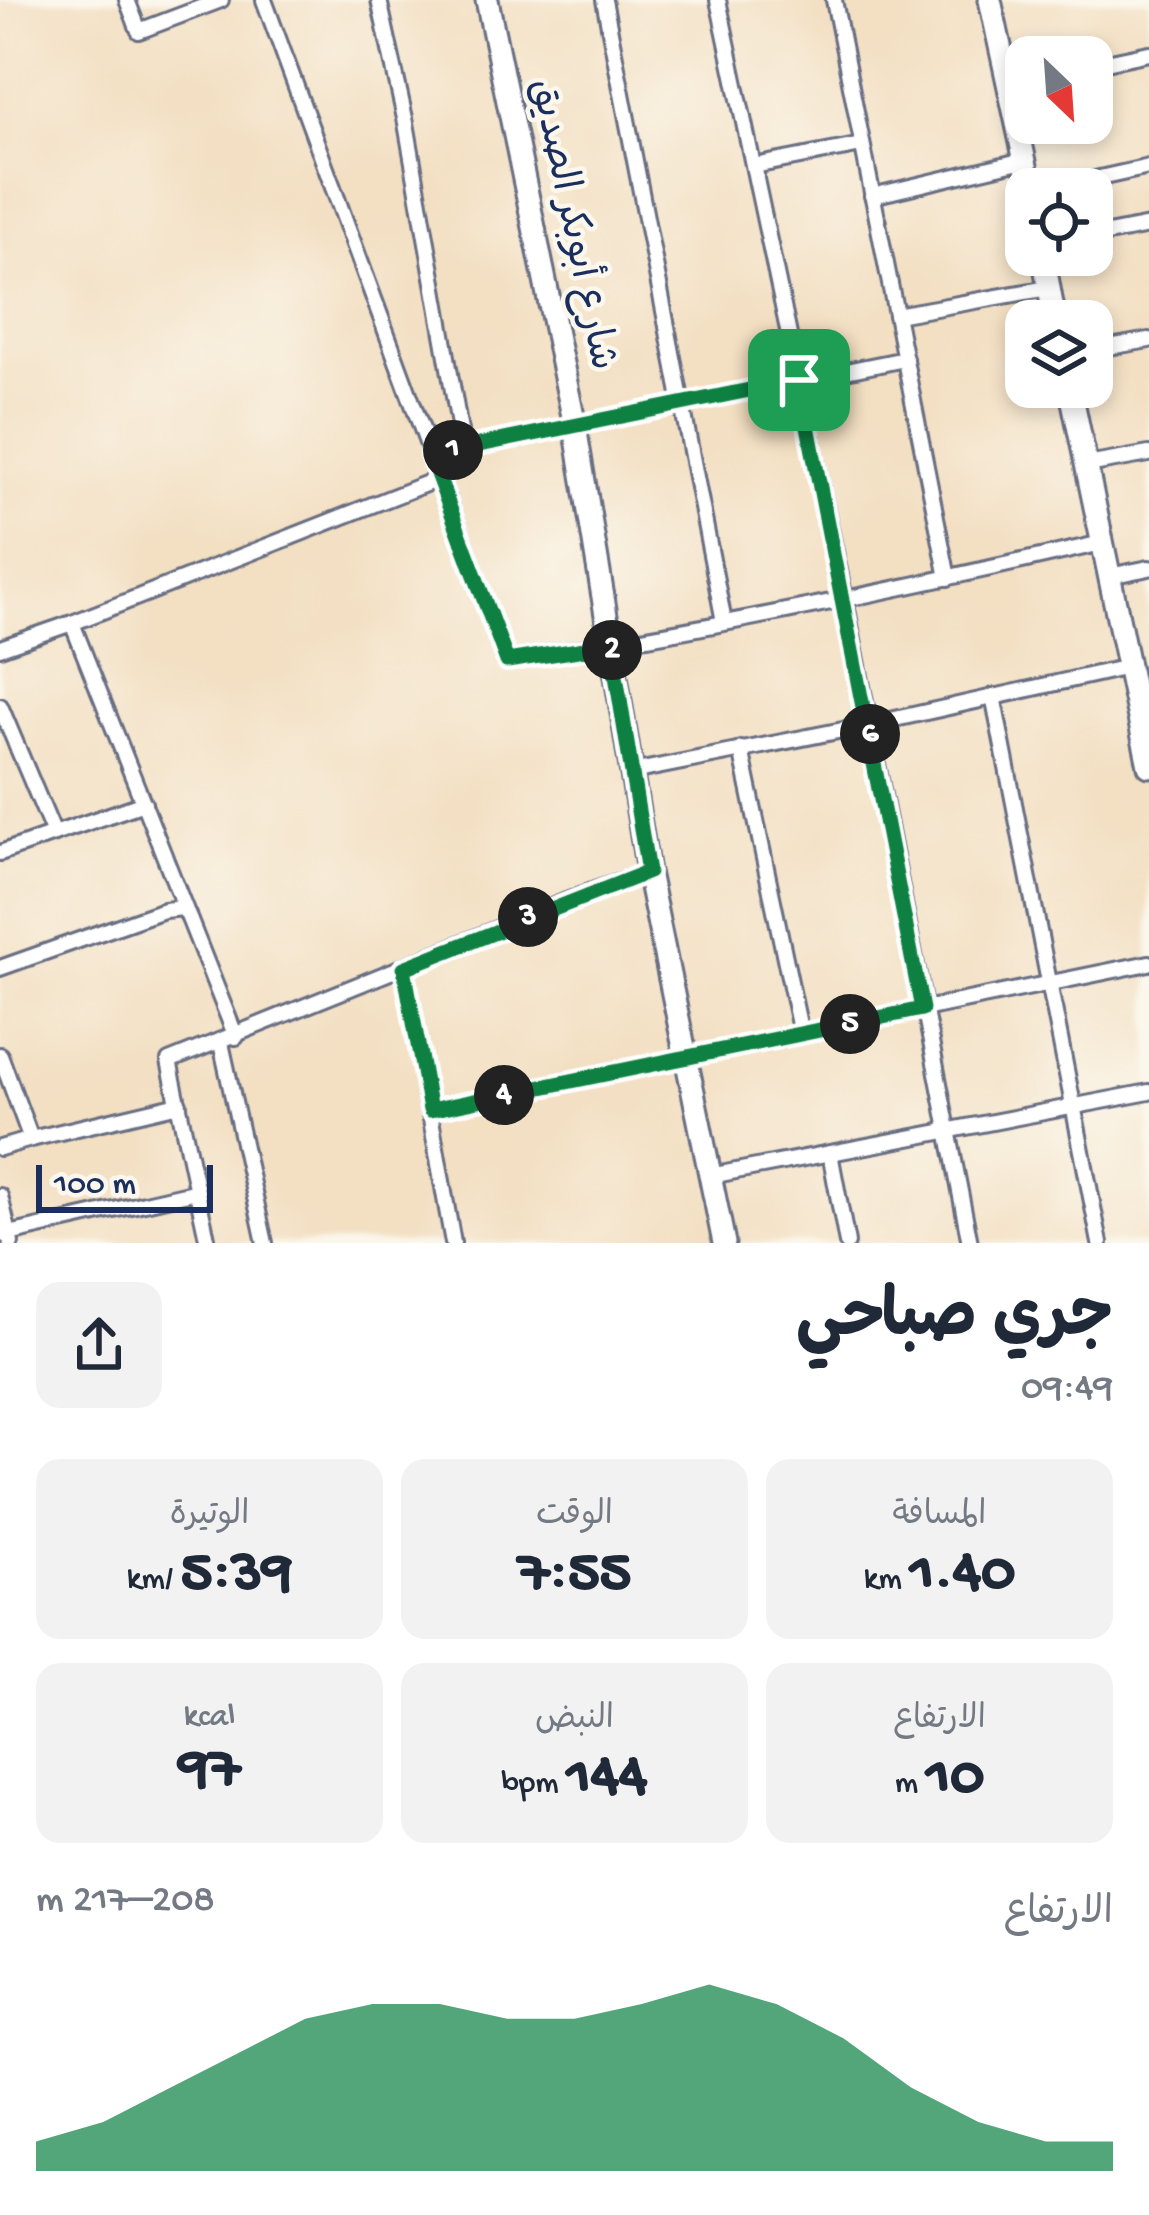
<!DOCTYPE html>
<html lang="ar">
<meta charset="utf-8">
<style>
:root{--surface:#fff;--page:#f2f2f3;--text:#1f2937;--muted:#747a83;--accent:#0b8043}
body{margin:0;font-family:"Gochi Hand","Playpen Sans Arabic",sans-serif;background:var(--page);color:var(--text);direction:rtl;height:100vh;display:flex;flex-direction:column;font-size:45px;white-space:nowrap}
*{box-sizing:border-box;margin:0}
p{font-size:39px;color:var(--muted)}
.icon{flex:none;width:66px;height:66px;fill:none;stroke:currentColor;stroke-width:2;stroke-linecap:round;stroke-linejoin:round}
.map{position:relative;height:1243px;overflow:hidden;direction:ltr}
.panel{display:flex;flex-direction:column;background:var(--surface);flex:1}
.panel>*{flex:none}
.needle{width:78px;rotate:155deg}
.buttons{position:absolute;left:1005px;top:36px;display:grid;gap:24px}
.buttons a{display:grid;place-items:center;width:108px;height:108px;border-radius:24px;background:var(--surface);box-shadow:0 6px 18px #0003;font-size:60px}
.scale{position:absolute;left:36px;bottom:30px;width:177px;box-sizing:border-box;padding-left:12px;border:6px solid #1b2f5e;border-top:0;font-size:33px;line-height:42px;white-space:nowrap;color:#1b2f5e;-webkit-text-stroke:9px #fbf7ec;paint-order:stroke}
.pin{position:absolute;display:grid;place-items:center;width:102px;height:102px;color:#fff;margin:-51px;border-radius:24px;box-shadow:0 6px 18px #0006}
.km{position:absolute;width:60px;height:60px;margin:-30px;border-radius:50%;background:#222;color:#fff;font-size:33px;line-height:60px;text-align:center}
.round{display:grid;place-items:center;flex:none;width:126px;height:126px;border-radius:24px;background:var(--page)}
.overview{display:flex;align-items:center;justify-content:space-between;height:204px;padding:0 36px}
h1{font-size:66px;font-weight:700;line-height:90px}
.stats{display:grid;grid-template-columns:repeat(3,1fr);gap:18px;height:204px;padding:12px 36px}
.stats div{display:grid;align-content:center;border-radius:24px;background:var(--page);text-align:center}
.stats b{font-size:60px;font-weight:700}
.stats small{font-size:33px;font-weight:400}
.stats p{font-size:33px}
.chart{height:336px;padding:24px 36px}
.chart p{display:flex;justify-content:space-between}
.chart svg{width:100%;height:216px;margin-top:12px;fill:var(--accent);opacity:.7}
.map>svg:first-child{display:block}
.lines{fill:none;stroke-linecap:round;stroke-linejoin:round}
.street-casing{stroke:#676d81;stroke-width:20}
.secondary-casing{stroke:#676d81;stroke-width:27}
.street{stroke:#fff;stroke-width:14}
.secondary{stroke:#fff;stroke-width:21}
.route-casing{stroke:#fff;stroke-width:24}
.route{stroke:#0b8043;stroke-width:15}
.labels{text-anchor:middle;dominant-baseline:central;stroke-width:9;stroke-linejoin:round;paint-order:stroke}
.street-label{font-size:39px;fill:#1b2f5e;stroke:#fbf7ec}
</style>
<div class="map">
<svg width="1149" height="1243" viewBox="0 0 1149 1243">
<rect width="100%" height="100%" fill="#fbf7ec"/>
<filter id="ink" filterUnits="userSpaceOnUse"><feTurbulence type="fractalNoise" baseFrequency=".00833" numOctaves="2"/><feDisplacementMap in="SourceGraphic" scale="24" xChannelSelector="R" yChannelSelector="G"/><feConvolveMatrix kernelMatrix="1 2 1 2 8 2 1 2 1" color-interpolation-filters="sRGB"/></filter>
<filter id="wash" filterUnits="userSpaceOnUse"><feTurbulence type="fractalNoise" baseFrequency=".004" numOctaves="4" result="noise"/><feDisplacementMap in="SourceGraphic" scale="48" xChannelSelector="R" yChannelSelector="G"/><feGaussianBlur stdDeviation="2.7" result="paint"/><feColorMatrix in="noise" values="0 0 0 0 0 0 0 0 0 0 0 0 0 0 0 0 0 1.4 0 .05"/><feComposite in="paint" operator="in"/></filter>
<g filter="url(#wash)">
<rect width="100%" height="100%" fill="#f3dfc2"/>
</g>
<g filter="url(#ink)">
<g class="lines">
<defs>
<g id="street">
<path d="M 127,0 L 139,31 L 221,0"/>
<path d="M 264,0 L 507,660 C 707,630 905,588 1102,543"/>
<path d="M 379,0 L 406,123 L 463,448"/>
<path d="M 604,0 L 724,622"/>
<path d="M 718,0 L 845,599 L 970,1243"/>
<path d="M 834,0 L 948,578"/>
<path d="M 1092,65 L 1149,53"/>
<path d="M 756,175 L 754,166 L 862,145"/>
<path d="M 1050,189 L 1149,167"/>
<path d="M 872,196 L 1024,160"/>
<path d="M 1092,237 L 1149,226"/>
<path d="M 896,315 L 1048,288"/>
<path d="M 1092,350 L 1149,340"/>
<path d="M 430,455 L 905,359"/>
<path d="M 1087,465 L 1149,454"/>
<path d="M 1109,576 L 1149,568"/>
<path d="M 0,648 L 72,623"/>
<path d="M 993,696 L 1100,1243"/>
<path d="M 0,706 L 54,834 L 144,803"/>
<path d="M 741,749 L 801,1034"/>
<path d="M 632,772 L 868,725 L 1128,667"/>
<path d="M 0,853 L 54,834"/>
<path d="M 0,968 L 164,910 L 183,908 L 188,915"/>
<path d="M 404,968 L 453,1243"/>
<path d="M 236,1037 L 72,623 L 438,479"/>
<path d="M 221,1043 L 265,1243"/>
<path d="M 0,1055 L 31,1139 L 0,1148"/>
<path d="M 430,1110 L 1149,963"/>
<path d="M 31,1139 L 179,1104"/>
<path d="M 830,1153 L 847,1243"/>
<path d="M 710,1176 L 1149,1092"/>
<path d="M 0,1196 L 9,1234 L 5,1235"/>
<path d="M 11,1243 L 9,1234 L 197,1191"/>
<path d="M 208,1243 L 169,1061 L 586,893 L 648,872"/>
</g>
<g id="secondary">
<path d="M 487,0 L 575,426 L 648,872 L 724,1243"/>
<path d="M 990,0 L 1031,189"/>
<path d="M 1043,255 L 1055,321"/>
<path d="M 1070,387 L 1149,766"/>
</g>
</defs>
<use href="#street" class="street-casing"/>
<use href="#secondary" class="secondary-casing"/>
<use href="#street" class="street"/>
<use href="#secondary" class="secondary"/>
</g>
</g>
<g class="lines" filter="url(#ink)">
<defs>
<path id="route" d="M 799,380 L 922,1009 L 430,1110 L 404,968 L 648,872 L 611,645 L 507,661 L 430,455 Z"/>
</defs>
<use href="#route" class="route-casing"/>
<use href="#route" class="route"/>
</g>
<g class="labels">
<g class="street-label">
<text transform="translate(570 225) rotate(78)">شارع أبوبكر الصديق</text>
</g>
</g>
</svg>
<div class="buttons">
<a><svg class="needle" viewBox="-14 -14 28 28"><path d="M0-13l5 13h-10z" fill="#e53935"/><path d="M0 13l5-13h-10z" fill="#747a83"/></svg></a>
<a><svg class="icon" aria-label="locate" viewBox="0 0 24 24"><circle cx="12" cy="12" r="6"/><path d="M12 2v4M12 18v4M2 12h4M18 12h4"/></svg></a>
<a><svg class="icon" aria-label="layers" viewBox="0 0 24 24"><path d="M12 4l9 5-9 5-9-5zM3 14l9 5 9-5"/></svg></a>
</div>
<div class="scale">100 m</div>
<div class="pin" style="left:799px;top:380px;background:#1e9e55"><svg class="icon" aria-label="arrive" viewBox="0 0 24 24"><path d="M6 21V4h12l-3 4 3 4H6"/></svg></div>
<b class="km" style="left:453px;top:450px">1</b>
<b class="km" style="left:612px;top:650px">2</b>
<b class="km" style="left:528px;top:917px">3</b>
<b class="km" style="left:504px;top:1095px">4</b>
<b class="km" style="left:850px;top:1024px">5</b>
<b class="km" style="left:870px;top:734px">6</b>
</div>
<section class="panel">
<div class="overview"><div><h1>جري صباحي</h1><p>09:49</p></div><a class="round"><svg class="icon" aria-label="share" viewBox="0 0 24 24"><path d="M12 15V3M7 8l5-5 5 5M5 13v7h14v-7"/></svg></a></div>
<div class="stats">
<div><p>المسافة</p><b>1.40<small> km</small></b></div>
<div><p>الوقت</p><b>7:55</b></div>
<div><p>الوتيرة</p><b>5:39<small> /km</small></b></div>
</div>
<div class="stats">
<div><p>الارتفاع</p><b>10<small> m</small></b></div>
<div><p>النبض</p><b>144<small> bpm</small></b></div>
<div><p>kcal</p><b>97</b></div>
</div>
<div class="chart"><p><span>الارتفاع</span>208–217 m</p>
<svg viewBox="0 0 160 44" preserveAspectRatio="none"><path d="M0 44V38L10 34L20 27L30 20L40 13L50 10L60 10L70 13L80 13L90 10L100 6L110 10L120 17L130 27L140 34L150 38L160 38V44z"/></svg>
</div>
</section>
